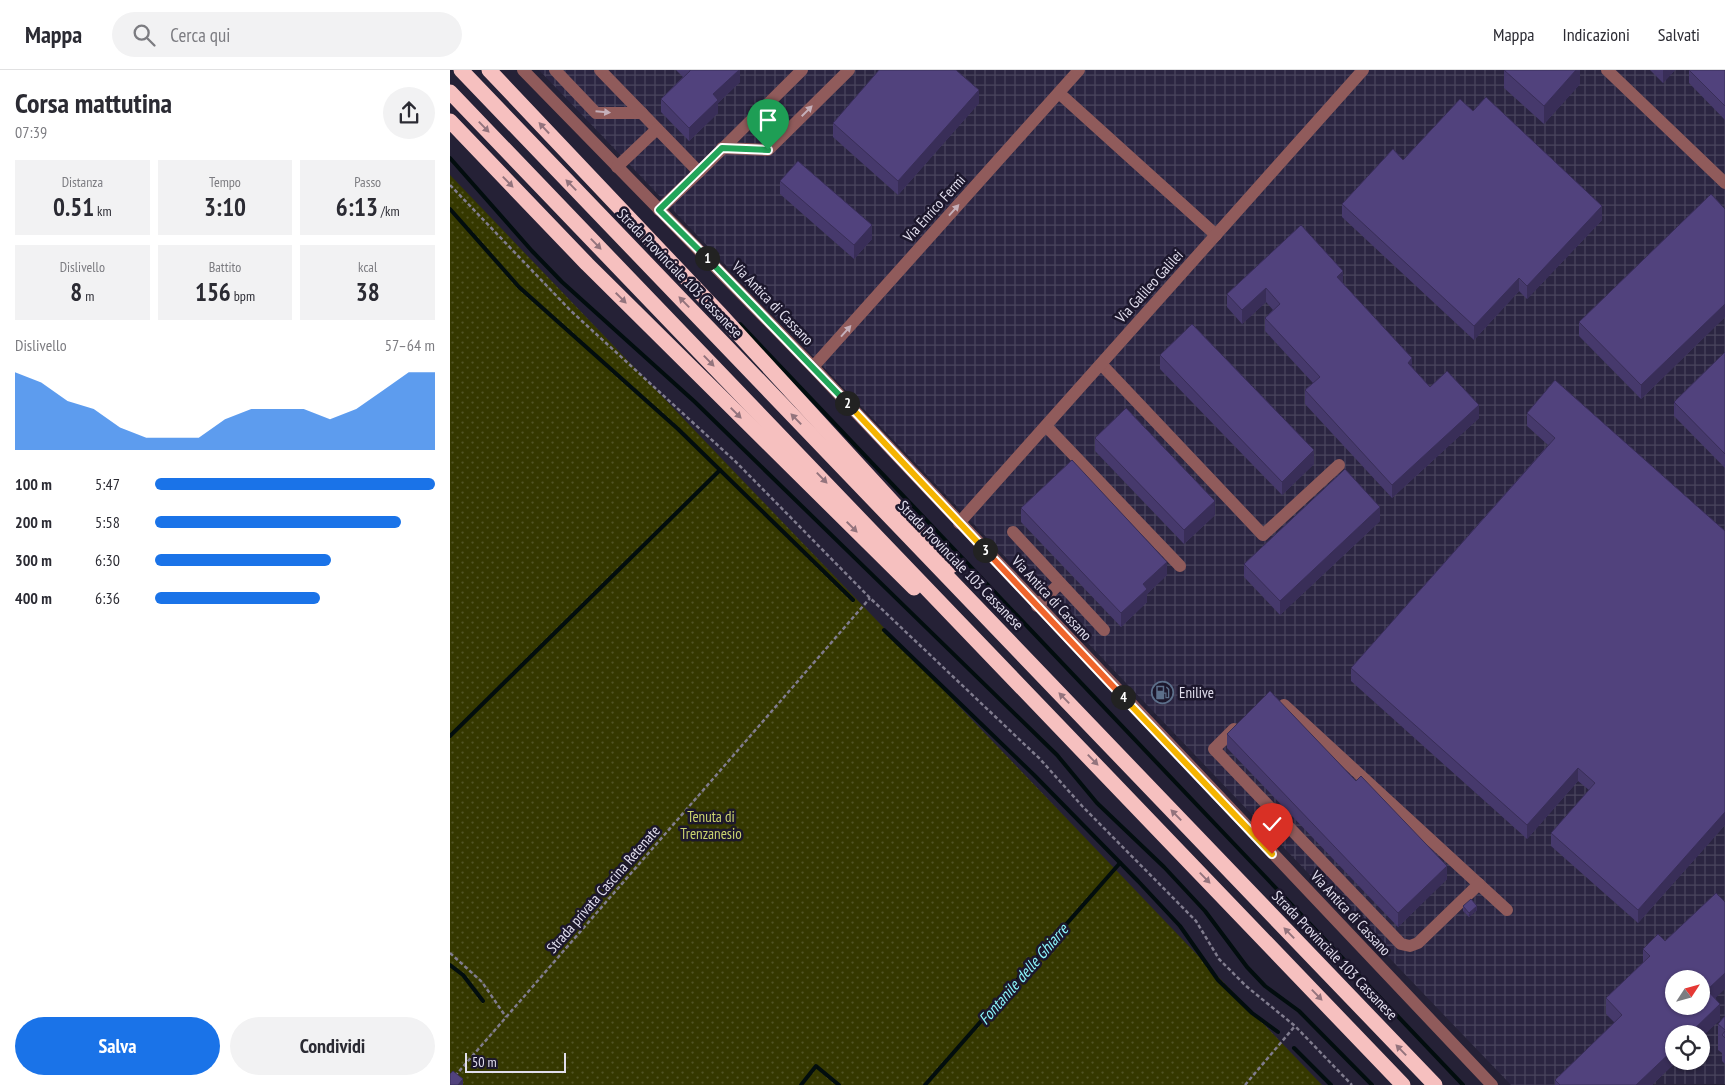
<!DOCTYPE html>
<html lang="it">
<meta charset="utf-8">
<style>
:root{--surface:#fff;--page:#f2f2f3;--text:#2b2b33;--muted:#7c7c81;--line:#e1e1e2;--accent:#1a73e8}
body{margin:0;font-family:"PT Sans Narrow",sans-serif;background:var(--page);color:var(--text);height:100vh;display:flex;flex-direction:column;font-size:19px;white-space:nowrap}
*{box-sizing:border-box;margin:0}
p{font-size:16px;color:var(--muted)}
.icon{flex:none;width:28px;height:28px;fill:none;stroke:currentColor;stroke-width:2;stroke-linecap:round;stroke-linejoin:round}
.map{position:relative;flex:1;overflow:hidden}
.details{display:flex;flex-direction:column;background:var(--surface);width:450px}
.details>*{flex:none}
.needle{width:32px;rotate:54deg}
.buttons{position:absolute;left:1215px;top:900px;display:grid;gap:10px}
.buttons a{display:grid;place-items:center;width:45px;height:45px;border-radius:50%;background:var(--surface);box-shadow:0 1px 4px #0004;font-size:25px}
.scale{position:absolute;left:15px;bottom:12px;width:101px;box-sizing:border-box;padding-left:5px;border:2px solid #e1deed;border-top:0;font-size:14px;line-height:18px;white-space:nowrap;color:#e1deed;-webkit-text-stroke:4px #1c172c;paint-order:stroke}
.pin{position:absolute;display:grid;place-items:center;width:42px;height:42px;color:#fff;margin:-51px -21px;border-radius:50% 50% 50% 0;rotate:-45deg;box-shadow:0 0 5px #0007}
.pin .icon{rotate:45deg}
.km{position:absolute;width:25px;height:25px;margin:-12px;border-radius:50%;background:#222;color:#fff;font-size:14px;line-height:25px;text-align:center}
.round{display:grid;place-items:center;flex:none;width:52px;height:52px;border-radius:26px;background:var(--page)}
.overview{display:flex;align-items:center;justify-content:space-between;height:85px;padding:0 15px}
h1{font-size:28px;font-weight:800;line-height:38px}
.stats{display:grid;grid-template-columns:repeat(3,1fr);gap:8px;height:85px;padding:5px 15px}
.stats div{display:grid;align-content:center;border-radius:0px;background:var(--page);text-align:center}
.stats b{font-size:25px;font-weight:800}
.stats small{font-size:14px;font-weight:400}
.stats p{font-size:14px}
.chart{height:140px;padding:10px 15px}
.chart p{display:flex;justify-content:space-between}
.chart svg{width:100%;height:90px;margin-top:5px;fill:var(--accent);opacity:.7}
.primary-button{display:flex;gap:10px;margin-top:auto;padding:10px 15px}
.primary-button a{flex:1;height:58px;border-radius:30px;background:var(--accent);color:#fff;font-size:20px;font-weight:800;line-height:58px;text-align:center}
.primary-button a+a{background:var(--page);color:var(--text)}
ul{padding:0 15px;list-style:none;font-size:16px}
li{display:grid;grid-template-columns:80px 60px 1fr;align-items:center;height:38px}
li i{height:12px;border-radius:6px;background:var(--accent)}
header{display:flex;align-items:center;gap:30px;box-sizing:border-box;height:70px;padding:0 25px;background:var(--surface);border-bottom:1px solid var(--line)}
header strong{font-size:24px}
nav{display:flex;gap:28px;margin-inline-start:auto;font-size:18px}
.search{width:350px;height:45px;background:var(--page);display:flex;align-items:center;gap:12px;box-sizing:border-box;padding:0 18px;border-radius:28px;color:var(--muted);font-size:19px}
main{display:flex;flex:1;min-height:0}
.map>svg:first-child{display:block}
.industrial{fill:url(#industrial-grid);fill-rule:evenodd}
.grass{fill:url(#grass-dots)}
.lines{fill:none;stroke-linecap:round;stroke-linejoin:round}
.stream{stroke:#020d0e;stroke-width:4}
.path{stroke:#807c8e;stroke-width:2.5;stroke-dasharray:4 2.5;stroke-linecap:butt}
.minor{stroke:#905b5b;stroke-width:12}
.highway{stroke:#f6c0bf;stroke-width:15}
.wall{fill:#46396c}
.shaded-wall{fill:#392e58}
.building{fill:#51427d;stroke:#392e58;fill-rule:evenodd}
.oneway{fill:#c5b0ba}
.oneway2{fill:#94747d}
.split-1-casing{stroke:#fff;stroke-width:10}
.split-2-casing{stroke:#fff;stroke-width:10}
.split-3-casing{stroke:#fff;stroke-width:10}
.split-4-casing{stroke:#fff;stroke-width:10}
.split-5-casing{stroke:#fff;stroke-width:10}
.split-1{stroke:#22a559;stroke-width:6}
.split-2{stroke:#22a559;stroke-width:6}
.split-3{stroke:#f5b400;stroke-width:6}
.split-4{stroke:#f0652b;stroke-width:6}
.split-5{stroke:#f5b400;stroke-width:6}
.labels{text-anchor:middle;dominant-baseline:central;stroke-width:5;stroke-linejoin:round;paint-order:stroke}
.street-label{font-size:15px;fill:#e1deed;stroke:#1c172c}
.poi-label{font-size:15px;fill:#e1deed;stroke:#1c172c;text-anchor:start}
.park-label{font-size:15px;fill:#cad36f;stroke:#1c172c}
.water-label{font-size:16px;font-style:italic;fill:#8af6fc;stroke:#1c172c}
</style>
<header>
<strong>Mappa</strong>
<div class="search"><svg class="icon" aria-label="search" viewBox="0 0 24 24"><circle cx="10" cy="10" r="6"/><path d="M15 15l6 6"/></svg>Cerca qui</div>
<nav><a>Mappa</a><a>Indicazioni</a><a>Salvati</a></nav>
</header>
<main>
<section class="details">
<div class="overview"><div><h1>Corsa mattutina</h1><p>07:39</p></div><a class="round"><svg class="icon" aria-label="share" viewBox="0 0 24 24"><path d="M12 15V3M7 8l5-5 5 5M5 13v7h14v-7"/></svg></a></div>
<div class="stats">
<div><p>Distanza</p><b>0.51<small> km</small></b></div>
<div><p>Tempo</p><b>3:10</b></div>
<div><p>Passo</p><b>6:13<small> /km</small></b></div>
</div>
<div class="stats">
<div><p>Dislivello</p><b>8<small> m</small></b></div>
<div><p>Battito</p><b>156<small> bpm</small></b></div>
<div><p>kcal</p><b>38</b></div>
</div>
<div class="chart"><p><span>Dislivello</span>57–64 m</p>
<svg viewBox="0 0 160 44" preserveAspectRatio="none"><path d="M0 44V6L10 11L20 20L30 24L40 33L50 38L60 38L70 38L80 29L90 24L100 24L110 24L120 29L130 24L140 15L150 6L160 6V44z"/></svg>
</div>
<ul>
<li><b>100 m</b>5:47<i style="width:100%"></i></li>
<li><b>200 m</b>5:58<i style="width:88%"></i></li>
<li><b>300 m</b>6:30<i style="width:63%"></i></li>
<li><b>400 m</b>6:36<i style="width:59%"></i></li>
</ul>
<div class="primary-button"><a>Salva</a><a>Condividi</a></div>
</section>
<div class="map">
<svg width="1275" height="1015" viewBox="0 0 1275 1015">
<defs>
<pattern id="industrial-grid" width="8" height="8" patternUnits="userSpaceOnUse" patternTransform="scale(1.25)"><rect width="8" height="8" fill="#2b2541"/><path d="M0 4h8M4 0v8" fill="none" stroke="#49445d"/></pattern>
<pattern id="grass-dots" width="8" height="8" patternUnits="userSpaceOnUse" patternTransform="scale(1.25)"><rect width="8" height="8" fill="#353800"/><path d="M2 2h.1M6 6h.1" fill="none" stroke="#525426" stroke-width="1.8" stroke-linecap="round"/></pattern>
</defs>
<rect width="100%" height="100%" fill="#252136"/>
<path class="industrial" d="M 89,0 L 1275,0 L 1275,1014 L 1061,1015 ZM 1224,909 L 1251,909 L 1251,936 L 1224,936 ZM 1224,964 L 1251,964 L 1251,991 L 1224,991 Z"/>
<path class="grass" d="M 0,105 L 872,1015 L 0,1015 Z"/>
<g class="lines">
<g class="stream">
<path d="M 0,88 L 82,181 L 112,212 L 245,332 L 607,685 L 647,733 L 714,797 L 755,841 L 797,897 L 815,916 L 849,941 L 922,1015"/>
<path d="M 0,139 L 69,217 L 228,359 L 403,530"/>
<path d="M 290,254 L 1013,1015"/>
<path d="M 434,560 L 584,705 L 688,811 L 730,856 L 768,910 L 802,943 L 828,962"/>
<path d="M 0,666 L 270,400"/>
<path d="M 0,895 L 13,905 L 33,931"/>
<path d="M 844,978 L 881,1015"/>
<path d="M 351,1015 L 366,996 L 389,1015"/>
<path d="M 475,1015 L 670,793"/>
</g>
<g class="path">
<path d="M 0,115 L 121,241 L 286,392 L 420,528 L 590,689 L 633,737 L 746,851 L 769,889 L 796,916 L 845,956 L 902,1015"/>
<path d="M 0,883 L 32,912 L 56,947"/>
<path d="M 5,1006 L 420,528"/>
<path d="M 795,1015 L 845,956"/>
</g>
<g class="minor">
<path d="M 73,0 L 363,297 L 1042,1015"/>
<path d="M 105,0 L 146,43 L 192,43"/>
<path d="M 150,0 L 249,102 L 352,0"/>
<path d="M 1157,0 L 1275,113"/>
<path d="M 609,23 L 766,165"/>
<path d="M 272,78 L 318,80 L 399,0"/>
<path d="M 167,97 L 207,59"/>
<path d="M 209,140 L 249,102"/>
<path d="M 651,294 L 813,465 L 889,395"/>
<path d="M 363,297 L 629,0"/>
<path d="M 596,356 L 730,496"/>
<path d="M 509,453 L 913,0"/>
<path d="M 563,462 L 654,560"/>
<path d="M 587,536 L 610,513"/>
<path d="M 834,635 L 1057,840"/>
<path d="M 784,659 L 764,679 L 951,874 L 960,876 L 968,873 L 1029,814"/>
</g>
<g class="highway">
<path d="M 11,0 L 985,1015"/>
<path d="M 39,0 L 270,244 L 501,496"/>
<path d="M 0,22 L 953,1015"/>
<path d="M 0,51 L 137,194 L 464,518"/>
</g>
</g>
<g class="wall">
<path d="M 226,0 L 290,0 L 290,12 L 268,33 L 268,43 L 239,71 L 211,42 L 211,29 L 233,7 Z"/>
<path d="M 1054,0 L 1130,0 L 1130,14 L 1094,54 L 1054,18 Z"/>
<path d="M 1200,0 L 1225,0 L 1213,13 Z"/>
<path d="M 1239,0 L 1275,0 L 1275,50 L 1239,13 Z"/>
<path d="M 529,33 L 448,125 L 383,67 L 383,53 Z"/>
<path d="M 1023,41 L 1152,150 L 1077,229 L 1069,221 L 1024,270 L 892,147 L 892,134 Z"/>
<path d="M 330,111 L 422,169 L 404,189 L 330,124 Z"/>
<path d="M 1275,139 L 1275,247 L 1191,329 L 1129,266 L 1129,252 Z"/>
<path d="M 851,155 L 893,213 L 962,298 L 980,317 L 1029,348 L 942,428 L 855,334 L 855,320 L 863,313 L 815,261 L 815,248 L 823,240 L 816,232 L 792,254 L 777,237 L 777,224 Z"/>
<path d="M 1275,282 L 1275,398 L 1224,346 L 1224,332 Z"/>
<path d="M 710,285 L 864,394 L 832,425 L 710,299 Z"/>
<path d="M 1077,343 L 1275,461 L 1275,755 L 1188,853 L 1101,776 L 1101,763 L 1139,720 L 1128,711 L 1077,769 L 901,611 L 901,598 L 1098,375 L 1077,356 Z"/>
<path d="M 645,368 L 765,445 L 734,474 L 645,381 Z"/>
<path d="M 571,438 L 717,505 L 697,524 L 697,532 L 671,557 L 571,452 Z"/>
<path d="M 930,451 L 830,545 L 794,507 L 794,494 Z"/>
<path d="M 777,664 L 997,809 L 948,857 L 777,678 Z"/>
<path d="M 1013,836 L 1027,840 L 1019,847 L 1013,841 Z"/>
<path d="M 1193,879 L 1265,928 L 1270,950 L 1224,991 L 1227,991 L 1202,1015 L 1105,1015 L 1105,1010 L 1165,953 L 1156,944 L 1156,928 L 1193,893 Z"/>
<path d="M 1275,946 L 1275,994 L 1272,991 L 1272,983 L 1268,980 L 1268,954 Z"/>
</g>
<g class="shaded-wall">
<path d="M 289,0 L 290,0 L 290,12 L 268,33 L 268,43 L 239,71 L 239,58 L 263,24 Z"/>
<path d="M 1126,0 L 1130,0 L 1130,14 L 1094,54 L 1094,36 Z"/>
<path d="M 1213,0 L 1225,0 L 1213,13 Z"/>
<path d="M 529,20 L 529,33 L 448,125 L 448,111 Z"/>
<path d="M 1152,136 L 1152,150 L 1077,229 L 1077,216 Z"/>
<path d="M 422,155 L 422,169 L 404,189 L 404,175 Z"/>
<path d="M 893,201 L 893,214 L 887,207 Z"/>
<path d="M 1069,208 L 1069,221 L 1024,270 L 1024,256 Z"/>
<path d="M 816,218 L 816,232 L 792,254 L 792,240 Z"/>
<path d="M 1275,234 L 1275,247 L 1191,329 L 1191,315 Z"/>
<path d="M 962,288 L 962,302 L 958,293 Z"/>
<path d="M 1029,335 L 1029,348 L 942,428 L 942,415 Z"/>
<path d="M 864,380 L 864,394 L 832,425 L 832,412 Z"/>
<path d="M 765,431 L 765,445 L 734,474 L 734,460 Z"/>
<path d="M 930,437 L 930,451 L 830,545 L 830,531 Z"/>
<path d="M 717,492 L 717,505 L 697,524 L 697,532 L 671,557 L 671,543 L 693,514 Z"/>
<path d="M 1128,698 L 1128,711 L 1077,769 L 1077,755 Z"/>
<path d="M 1275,742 L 1275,755 L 1188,853 L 1188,840 Z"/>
<path d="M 997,796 L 997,809 L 948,857 L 948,843 Z"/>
<path d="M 1027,836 L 1027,840 L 1019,847 L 1019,843 Z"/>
<path d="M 1275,903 L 1275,919 L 1257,936 L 1257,920 Z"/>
<path d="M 1270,934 L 1270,950 L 1251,968 L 1251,964 L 1239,964 Z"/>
<path d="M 1224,979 L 1224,991 L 1227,991 L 1202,1015 L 1186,1015 Z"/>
<path d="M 13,1009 L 13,1015 L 8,1015 Z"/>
</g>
<g class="building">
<path d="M 240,0 L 289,0 L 263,24 L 268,30 L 239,58 L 211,29 L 240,1 Z"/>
<path d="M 429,0 L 506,0 L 529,20 L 448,111 L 383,53 Z"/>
<path d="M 1054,0 L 1126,0 L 1094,36 Z"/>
<path d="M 1239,0 L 1275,0 L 1275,36 Z"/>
<path d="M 1036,27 L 1152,136 L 1077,216 L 1069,208 L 1024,256 L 892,134 L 943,79 L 953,90 L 1010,29 L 1023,41 Z"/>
<path d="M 348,91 L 422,155 L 404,175 L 330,111 Z"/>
<path d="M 1261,124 L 1275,139 L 1275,234 L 1191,315 L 1129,252 Z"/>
<path d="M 851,155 L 893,201 L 887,207 L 962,288 L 958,293 L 980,317 L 997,301 L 1029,335 L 942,415 L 855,320 L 870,307 L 815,248 L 830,234 L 816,218 L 792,240 L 777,224 Z"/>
<path d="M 742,254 L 864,380 L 832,412 L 710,285 Z"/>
<path d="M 1275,282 L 1275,384 L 1224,332 Z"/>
<path d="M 1105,310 L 1275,461 L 1275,742 L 1188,840 L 1101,763 L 1145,713 L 1128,698 L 1077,755 L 901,598 L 1105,368 L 1077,343 Z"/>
<path d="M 676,338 L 765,431 L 734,460 L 645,368 Z"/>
<path d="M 622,390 L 717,492 L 693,514 L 697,519 L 671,543 L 571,438 Z"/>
<path d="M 895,399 L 930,437 L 830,531 L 794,494 Z"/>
<path d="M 820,621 L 906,711 L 911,706 L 997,796 L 948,843 L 777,664 Z"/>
<path d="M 1266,823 L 1275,832 L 1275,903 L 1257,920 L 1270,934 L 1239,964 L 1224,964 L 1224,979 L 1186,1015 L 1110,1015 L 1105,1010 L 1172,945 L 1156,928 L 1200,886 L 1193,879 L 1208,864 L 1215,871 ZM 1224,909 L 1251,909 L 1251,936 L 1224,936 Z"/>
<path d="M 1021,829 L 1027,836 L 1019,843 L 1013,836 Z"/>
<path d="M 1275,946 L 1275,960 L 1268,954 Z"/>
<path d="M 1275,961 L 1275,968 L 1272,965 Z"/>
<path d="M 3,1001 L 13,1009 L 8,1015 L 0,1015 L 0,1004 Z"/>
</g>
<defs><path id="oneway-solid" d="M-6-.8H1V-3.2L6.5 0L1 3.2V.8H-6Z" transform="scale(1.25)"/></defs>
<g class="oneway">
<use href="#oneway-solid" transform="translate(357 41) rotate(-45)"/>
<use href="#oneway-solid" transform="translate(153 42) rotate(5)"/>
<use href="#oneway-solid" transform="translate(504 140) rotate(-48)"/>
<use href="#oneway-solid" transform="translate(396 261) rotate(-48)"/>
</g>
<g class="oneway2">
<use href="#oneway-solid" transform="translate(34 57) rotate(46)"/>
<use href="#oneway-solid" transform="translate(94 58) rotate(-133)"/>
<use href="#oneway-solid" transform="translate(58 112) rotate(46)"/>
<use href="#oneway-solid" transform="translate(121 115) rotate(-134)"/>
<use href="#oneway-solid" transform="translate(146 174) rotate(46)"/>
<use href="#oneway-solid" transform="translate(171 228) rotate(45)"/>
<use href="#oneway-solid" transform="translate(234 232) rotate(-134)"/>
<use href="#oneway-solid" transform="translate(259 291) rotate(46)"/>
<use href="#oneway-solid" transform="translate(286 343) rotate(45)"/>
<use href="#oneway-solid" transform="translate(346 349) rotate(-134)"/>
<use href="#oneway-solid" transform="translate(372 408) rotate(46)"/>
<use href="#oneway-solid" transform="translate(402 457) rotate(45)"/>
<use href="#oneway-solid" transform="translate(614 628) rotate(-134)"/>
<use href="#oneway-solid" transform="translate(643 690) rotate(46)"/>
<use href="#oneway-solid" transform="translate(726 745) rotate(-134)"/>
<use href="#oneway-solid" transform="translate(755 808) rotate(46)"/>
<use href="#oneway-solid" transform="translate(839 863) rotate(-134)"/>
<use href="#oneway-solid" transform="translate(867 925) rotate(46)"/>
<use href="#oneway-solid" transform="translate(951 980) rotate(-134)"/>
</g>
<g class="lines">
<defs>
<path id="split-1" d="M 257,188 L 209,140 L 272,78 L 318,80"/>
<path id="split-2" d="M 257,188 L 397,333"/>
<path id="split-3" d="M 397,333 L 535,480"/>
<path id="split-4" d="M 535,480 L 673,627"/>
<path id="split-5" d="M 673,627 L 822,784"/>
</defs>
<use href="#split-1" class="split-1-casing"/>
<use href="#split-2" class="split-2-casing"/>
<use href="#split-3" class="split-3-casing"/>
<use href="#split-4" class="split-4-casing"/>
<use href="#split-5" class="split-5-casing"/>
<use href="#split-1" class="split-1"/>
<use href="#split-2" class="split-2"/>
<use href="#split-3" class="split-3"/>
<use href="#split-4" class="split-4"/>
<use href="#split-5" class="split-5"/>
</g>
<defs>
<symbol id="fuel-ring" viewBox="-11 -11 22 22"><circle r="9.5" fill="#1c172c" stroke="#5c6f8a" stroke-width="1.5"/><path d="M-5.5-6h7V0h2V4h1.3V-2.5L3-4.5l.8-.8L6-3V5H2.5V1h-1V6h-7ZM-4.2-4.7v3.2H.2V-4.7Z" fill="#5c6f8a"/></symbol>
</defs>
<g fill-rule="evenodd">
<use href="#fuel-ring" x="700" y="610" width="25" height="25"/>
</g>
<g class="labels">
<g class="street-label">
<text transform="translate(484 138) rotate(-48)">Via Enrico Fermi</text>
<text transform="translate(230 203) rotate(46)">Strada Provinciale 103 Cassanese</text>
<text transform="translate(699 216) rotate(-48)">Via Galileo Galilei</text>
<text transform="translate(323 233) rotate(46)">Via Antica di Cassano</text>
<text transform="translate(511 495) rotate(46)">Strada Provinciale 103 Cassanese</text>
<text transform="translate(602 528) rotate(47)">Via Antica di Cassano</text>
<text transform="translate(153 819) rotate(-49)">Strada privata Cascina Retenate</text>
<text transform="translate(901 843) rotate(47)">Via Antica di Cassano</text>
<text transform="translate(885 885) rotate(46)">Strada Provinciale 103 Cassanese</text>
</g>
<g class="poi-label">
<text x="729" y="622">Enilive</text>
</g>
<g class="park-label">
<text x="261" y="746">Tenuta di<tspan x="261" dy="17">Trenzanesio</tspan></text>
</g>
<g class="water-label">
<text transform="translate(573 904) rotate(-49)">Fontanile delle Ghiarre</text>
</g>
</g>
</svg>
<div class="buttons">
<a><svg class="needle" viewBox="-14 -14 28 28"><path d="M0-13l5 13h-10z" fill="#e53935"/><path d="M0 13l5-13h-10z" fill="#7c7c81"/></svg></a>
<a><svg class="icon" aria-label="locate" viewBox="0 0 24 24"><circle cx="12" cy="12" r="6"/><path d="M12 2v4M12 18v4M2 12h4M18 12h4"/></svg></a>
</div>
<div class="scale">50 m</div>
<div class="pin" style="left:318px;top:80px;background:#1e9e55"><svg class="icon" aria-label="arrive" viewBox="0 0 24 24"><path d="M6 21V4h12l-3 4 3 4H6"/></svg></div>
<div class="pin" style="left:822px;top:784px;background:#d93025"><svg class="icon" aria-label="check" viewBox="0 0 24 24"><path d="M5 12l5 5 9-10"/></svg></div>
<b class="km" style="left:257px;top:188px">1</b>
<b class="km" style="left:397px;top:333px">2</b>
<b class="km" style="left:535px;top:480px">3</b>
<b class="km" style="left:673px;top:627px">4</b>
</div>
</main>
